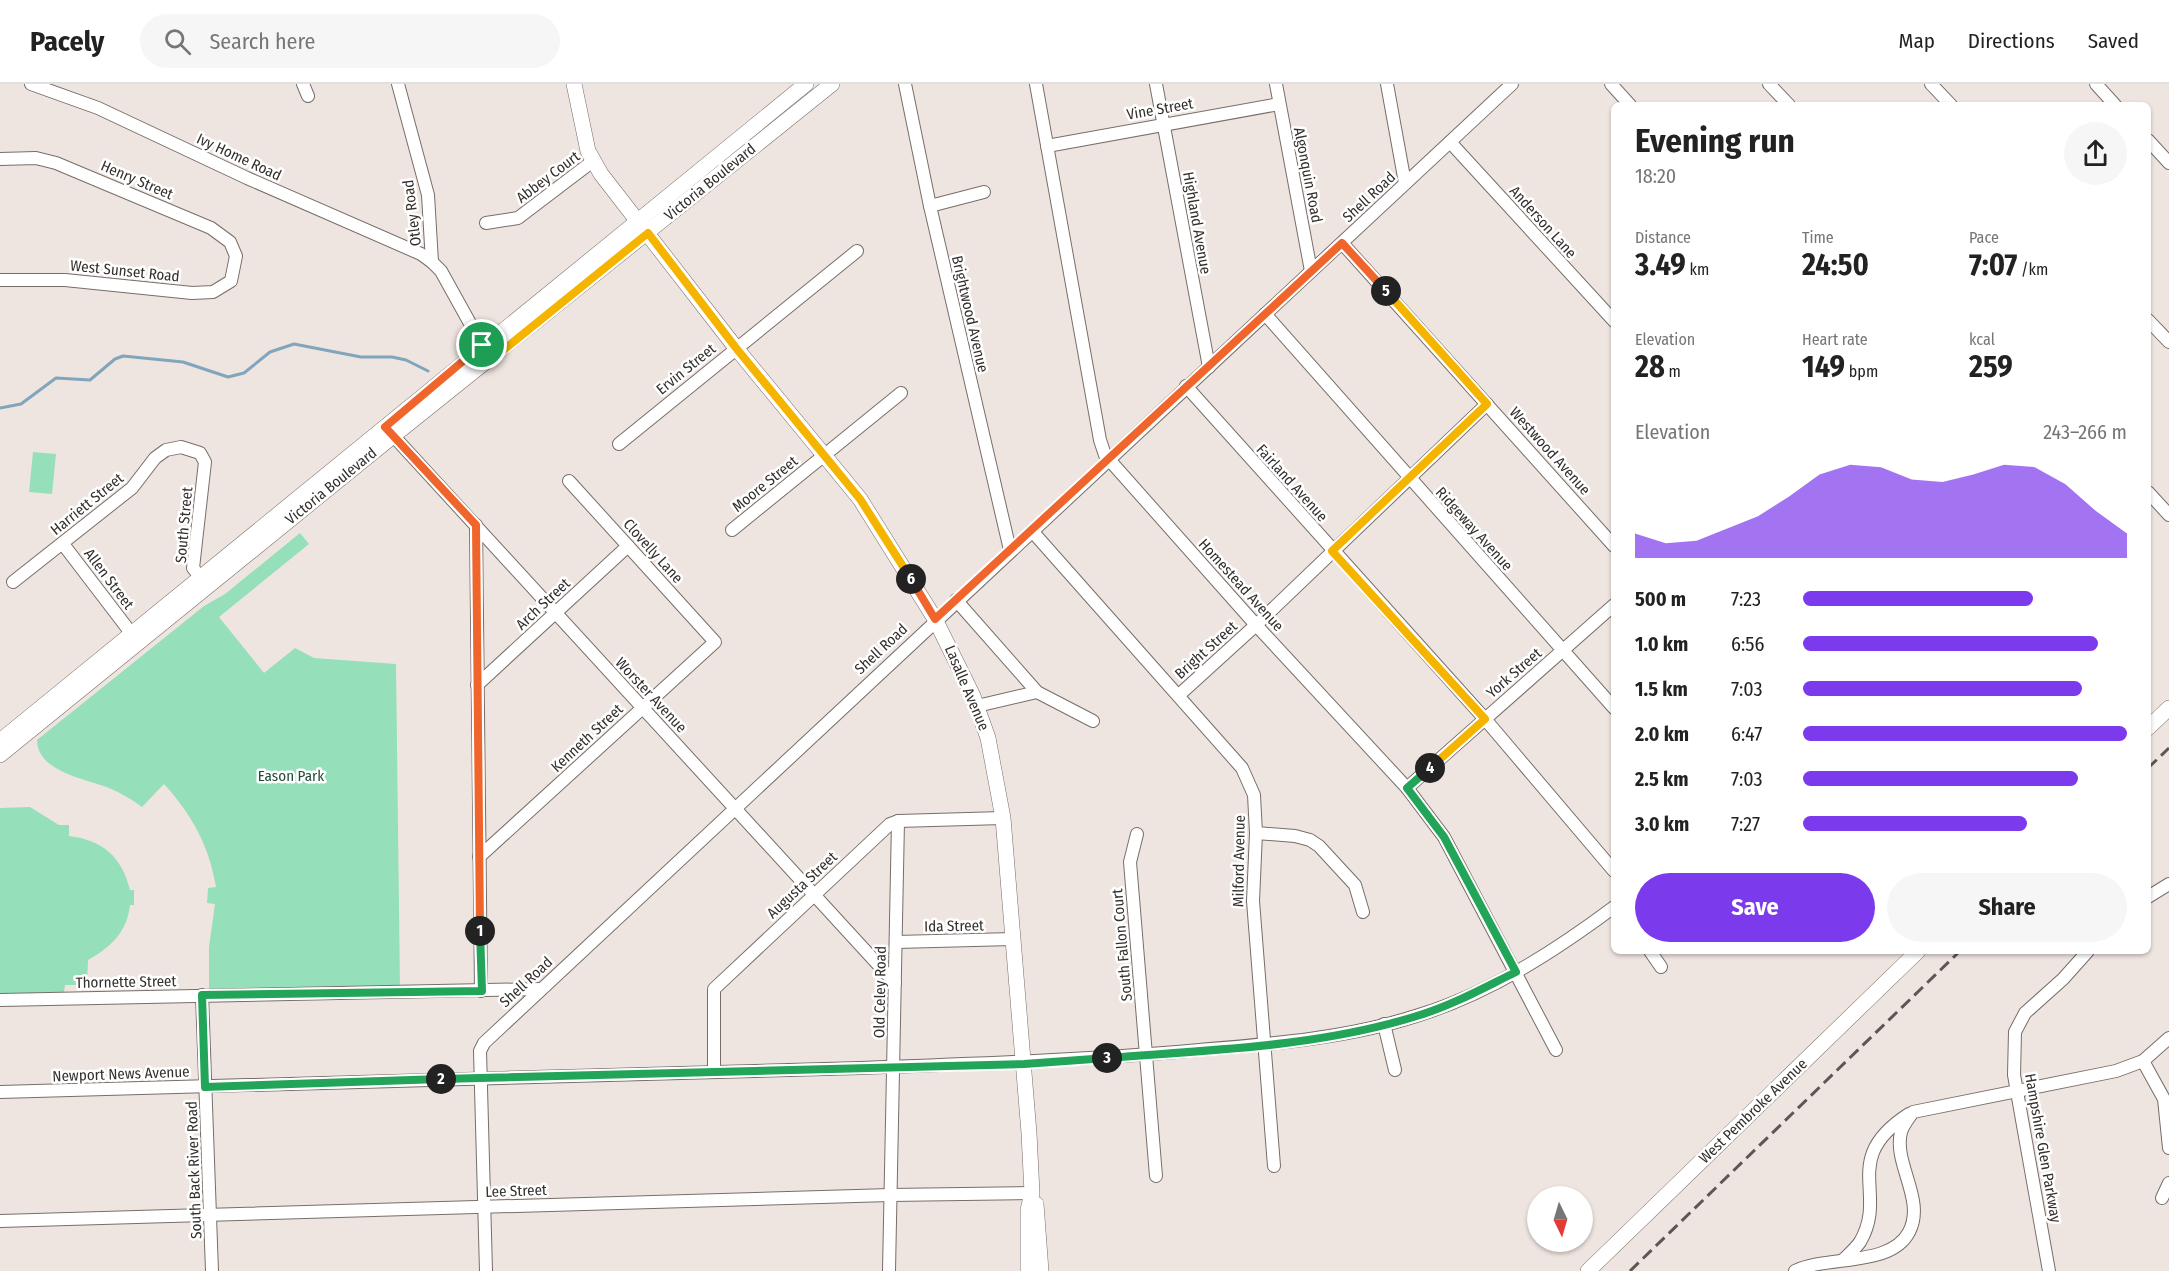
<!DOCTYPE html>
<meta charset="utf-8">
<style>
:root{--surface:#fff;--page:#f6f6f6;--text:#222;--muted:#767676;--line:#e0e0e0;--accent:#7c3aed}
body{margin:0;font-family:"Fira Sans Condensed",sans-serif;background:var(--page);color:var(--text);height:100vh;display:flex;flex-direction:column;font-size:22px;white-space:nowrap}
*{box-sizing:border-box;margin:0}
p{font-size:20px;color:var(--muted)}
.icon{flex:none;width:33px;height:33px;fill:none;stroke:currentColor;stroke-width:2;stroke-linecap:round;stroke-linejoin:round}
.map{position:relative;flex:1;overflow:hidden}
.details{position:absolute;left:1611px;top:18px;width:540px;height:852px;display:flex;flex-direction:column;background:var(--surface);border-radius:9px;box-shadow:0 2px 4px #0004}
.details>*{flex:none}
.needle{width:39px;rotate:175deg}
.controls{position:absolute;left:1527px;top:1102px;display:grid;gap:12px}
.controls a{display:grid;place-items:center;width:66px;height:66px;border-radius:50%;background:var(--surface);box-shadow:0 2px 4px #0004;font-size:30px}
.pin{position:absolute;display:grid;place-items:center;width:51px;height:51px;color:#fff;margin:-26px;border:3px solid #fff;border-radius:50%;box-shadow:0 2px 6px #0007}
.km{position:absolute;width:30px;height:30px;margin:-15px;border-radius:50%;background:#222;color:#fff;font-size:16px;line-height:30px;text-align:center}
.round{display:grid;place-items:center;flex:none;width:63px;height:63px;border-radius:32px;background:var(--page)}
.headline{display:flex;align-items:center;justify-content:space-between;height:102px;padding:0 24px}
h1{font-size:33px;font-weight:700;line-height:45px}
.stats{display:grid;grid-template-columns:repeat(3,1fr);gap:9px;height:102px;padding:6px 24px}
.stats div{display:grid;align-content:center}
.stats b{font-size:30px;font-weight:700}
.stats small{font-size:16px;font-weight:400}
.stats p{font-size:16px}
.chart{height:168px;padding:12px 24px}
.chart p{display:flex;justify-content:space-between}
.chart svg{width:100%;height:108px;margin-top:6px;fill:var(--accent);opacity:.7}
.primary-button{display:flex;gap:12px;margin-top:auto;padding:12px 24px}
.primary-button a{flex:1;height:69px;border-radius:36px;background:var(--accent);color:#fff;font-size:24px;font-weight:700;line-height:69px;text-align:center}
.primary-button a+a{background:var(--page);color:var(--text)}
ul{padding:0 24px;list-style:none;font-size:20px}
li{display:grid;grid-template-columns:96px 72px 1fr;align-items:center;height:45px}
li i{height:15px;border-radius:8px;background:var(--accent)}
header{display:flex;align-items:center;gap:36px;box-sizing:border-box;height:84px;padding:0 30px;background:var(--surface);border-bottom:2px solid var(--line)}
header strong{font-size:28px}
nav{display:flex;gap:33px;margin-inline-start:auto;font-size:21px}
.search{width:420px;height:54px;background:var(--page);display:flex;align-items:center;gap:15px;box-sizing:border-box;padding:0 21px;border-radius:33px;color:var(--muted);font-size:22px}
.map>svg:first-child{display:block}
.green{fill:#95dfba}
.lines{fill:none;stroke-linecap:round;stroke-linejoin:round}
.stream{stroke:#81a5bc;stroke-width:3}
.minor-casing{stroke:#776e6a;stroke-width:14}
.major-casing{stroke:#776e6a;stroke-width:16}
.minor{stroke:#fff;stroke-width:12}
.major{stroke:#fff;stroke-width:15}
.rail{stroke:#5c5754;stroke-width:3;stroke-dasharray:12 6;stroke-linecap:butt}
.split-1-casing{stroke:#fff;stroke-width:12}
.split-2-casing{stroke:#fff;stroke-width:12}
.split-3-casing{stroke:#fff;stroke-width:12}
.split-4-casing{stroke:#fff;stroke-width:12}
.split-5-casing{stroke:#fff;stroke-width:12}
.split-6-casing{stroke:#fff;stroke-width:12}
.split-7-casing{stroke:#fff;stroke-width:12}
.split-1{stroke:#f0652b;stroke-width:8}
.split-2{stroke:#22a559;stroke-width:8}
.split-3{stroke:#22a559;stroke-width:8}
.split-4{stroke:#22a559;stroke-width:8}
.split-5{stroke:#f5b400;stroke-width:8}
.split-6{stroke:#f0652b;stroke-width:8}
.split-7{stroke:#f5b400;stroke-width:8}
.labels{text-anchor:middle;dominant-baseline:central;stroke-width:5;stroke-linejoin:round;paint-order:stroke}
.street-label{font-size:15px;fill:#332f2d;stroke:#fff}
.park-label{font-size:15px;fill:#204c38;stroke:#fff}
</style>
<header>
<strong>Pacely</strong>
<div class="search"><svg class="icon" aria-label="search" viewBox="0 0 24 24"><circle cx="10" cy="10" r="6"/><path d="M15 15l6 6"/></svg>Search here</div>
<nav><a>Map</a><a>Directions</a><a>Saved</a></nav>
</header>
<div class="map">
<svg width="2169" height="1187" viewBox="0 0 2169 1187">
<rect width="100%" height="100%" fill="#efe5e0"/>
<g class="green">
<path d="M 33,368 L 56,370 L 52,410 L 29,408 Z"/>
<path d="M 300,449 L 309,460 L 219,533 L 264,589 L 295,564 L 314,574 L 396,580 L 400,904 L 209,907 L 209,863 L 215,820 L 207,819 L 208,804 L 216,803 C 209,761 192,731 164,700 L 142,723 C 131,715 121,709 109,704 C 87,695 37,688 37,656 L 204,522 L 225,510 Z"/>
<path d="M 30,723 L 59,741 L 69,741 L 69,752 C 103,756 122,773 130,806 L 134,806 L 134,821 L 130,821 C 127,848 111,863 88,876 L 87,901 L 65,901 L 64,908 L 0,910 L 0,724 Z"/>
</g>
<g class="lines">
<path class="stream" d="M 0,324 L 21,320 L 56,294 L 90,296 L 115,275 L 123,272 L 183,278 L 228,293 L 244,289 L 270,268 L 294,260 L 361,273 L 392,273 L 406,276 L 428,287"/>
<defs>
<g id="minor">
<path d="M 31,0 L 98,24 L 247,94 L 421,170 L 432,178"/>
<path d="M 303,0 L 308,12"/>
<path d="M 398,0 L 428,111 L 432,178 L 441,187 L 487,270"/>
<path d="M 905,0 L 930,122 L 1010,466"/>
<path d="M 1036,0 L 1100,356 L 1105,371 L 1256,541 L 1407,704 L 1444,753 L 1556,966"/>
<path d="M 1156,0 L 1209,283"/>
<path d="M 1276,0 L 1311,187"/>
<path d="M 1387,0 L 1405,99"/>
<path d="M 1611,0 L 1630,21"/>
<path d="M 1769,0 L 1789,21"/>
<path d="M 1931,0 L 1951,21"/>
<path d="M 2096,0 L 2115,21"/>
<path d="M 2148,56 L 2169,79"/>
<path d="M 1450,58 L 1614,237"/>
<path d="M 1047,62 L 1279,20"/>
<path d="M 0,75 L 36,74 L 56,79 L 211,144 L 230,158 L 236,172 L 231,197 L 213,208 L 192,209 L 65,196 L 0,196"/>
<path d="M 930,122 L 984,108"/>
<path d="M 486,139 L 518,134 L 593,77"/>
<path d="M 1342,159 L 1614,462"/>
<path d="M 1265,230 L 1614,624"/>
<path d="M 2148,236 L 2169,258"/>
<path d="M 1186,302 L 1485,635 L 1614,787"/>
<path d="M 388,346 L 895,899"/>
<path d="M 619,360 L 857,167"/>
<path d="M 2148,408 L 2169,431"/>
<path d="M 476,441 L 481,907"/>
<path d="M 732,446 L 901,309"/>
<path d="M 1032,447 L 1242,684 L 1254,711 L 1256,749 L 1253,817 L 1274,1082"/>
<path d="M 63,460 L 131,549"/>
<path d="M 13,498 L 132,404 L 155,374 L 166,366 L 181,363 L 200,369 L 205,378 L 193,484 L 205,499"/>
<path d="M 956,516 L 1037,608 L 1093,637"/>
<path d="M 477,601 L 628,462"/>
<path d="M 1179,611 L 1256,541 L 1487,320"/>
<path d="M 977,622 L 1037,608"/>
<path d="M 1407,704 L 1614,521"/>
<path d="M 1256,749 L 1295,752 L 1310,756 L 1319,762 L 1355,801 L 1363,828"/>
<path d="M 1137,750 L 1130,778 L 1156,1092"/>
<path d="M 479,773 L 715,558 L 569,397"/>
<path d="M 2148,813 L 2169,800"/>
<path d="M 896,858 L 1013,855"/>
<path d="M 1650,867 L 1661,883"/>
<path d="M 202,911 L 212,1187"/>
<path d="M 0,916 L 540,905"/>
<path d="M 1384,940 L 1395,986"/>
<path d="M 2143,977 L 2164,1015 L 2169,1064"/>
<path d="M 714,988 L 714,905 L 890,740 L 898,737 L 1003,734"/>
<path d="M 0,1008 C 287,1000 574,993 860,984 C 974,980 1086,976 1199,966 C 1273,960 1349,954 1419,931 C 1490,909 1555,867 1614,823"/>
<path d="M 2162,1114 L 2169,1099"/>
<path d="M 0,1137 L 890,1111 L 1032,1109"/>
<path d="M 1844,1175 C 1849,1170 1856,1164 1860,1158 C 1889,1109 1839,1075 1909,1030"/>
<path d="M 486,1187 L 480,967 L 484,959 L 1512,0"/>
<path d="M 889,1187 L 898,737"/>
<path d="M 1795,1187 C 1828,1171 1891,1183 1909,1148 C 1926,1116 1893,1080 1901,1048 C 1903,1041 1909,1034 1913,1028 L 2116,987 L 2143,977 L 2169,954"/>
<path d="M 2049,1187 L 2014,991 L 2015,948 L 2025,929 L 2063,895 L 2088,867"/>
</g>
<g id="major">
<path d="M 574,0 L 588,67 L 601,90 L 736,264 L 860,415 L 935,535 L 973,612 L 988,654 L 1003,734 L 1029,1049 L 1032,1109 L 1028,1126 L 1028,1187"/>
<path d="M 2148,644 L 2169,624"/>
<path d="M 0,657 L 806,0"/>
<path d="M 0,671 L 393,352 L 832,0"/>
<path d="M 1036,1120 L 1041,1187"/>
<path d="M 1588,1187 L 1918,867"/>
</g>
</defs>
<use href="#minor" class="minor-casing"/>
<use href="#major" class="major-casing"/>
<use href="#minor" class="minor"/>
<use href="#major" class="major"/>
<g class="rail">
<path d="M 2148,684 L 2169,664"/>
<path d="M 1630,1187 L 1960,867"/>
</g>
</g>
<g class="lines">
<defs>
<path id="split-1" d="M 480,847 L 476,441 L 385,343 L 482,261"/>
<path id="split-2" d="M 441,995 L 205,1003 L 202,911 L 482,907 L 480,847"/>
<path id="split-3" d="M 441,995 L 1024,980 L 1107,974"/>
<path id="split-4" d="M 1107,974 C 1210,966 1320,963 1420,931 C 1453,921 1485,903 1516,888 L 1444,753 L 1407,704 L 1430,684"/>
<path id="split-5" d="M 1386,207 L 1487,320 L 1332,467 L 1485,635 L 1430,684"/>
<path id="split-6" d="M 911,495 L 935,535 L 1342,159 L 1386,207"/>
<path id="split-7" d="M 482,261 L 491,276 L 648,149 L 736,264 L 860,415 L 911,495"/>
</defs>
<use href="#split-1" class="split-1-casing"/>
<use href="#split-2" class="split-2-casing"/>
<use href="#split-3" class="split-3-casing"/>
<use href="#split-4" class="split-4-casing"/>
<use href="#split-5" class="split-5-casing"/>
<use href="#split-6" class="split-6-casing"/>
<use href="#split-7" class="split-7-casing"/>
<use href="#split-1" class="split-1"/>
<use href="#split-2" class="split-2"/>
<use href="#split-3" class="split-3"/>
<use href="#split-4" class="split-4"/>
<use href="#split-5" class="split-5"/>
<use href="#split-6" class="split-6"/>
<use href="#split-7" class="split-7"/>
</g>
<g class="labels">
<g class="street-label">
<text transform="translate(1160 25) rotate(-10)">Vine Street</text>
<text transform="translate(239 73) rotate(25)">Ivy Home Road</text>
<text transform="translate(1308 91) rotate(79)">Algonquin Road</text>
<text transform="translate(548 93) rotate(-37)">Abbey Court</text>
<text transform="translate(137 96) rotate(23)">Henry Street</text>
<text transform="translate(710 98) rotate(-39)">Victoria Boulevard</text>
<text transform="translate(1369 113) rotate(-43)">Shell Road</text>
<text transform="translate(412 129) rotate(-97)">Otley Road</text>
<text transform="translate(1543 138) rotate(48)">Anderson Lane</text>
<text transform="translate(1197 139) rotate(80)">Highland Avenue</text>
<text transform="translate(125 187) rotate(6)">West Sunset Road</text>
<text transform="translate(970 230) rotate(77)">Brightwood Avenue</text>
<text transform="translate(686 285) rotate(-39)">Ervin Street</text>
<text transform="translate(1550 367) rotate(48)">Westwood Avenue</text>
<text transform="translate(1292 399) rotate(48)">Fairland Avenue</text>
<text transform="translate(765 400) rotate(-39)">Moore Street</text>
<text transform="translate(331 402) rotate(-39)">Victoria Boulevard</text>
<text transform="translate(87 420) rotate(-39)">Harriett Street</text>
<text transform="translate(184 441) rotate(-85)">South Street</text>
<text transform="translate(1474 445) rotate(48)">Ridgeway Avenue</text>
<text transform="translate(653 467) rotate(48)">Clovelly Lane</text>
<text transform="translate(109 495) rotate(53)">Allen Street</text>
<text transform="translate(1241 501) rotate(48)">Homestead Avenue</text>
<text transform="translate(543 520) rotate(-43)">Arch Street</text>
<text transform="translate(881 565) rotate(-43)">Shell Road</text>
<text transform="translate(1206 566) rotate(-42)">Bright Street</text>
<text transform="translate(1514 589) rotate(-41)">York Street</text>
<text transform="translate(967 604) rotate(67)">Lasalle Avenue</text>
<text transform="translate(651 611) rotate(47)">Worster Avenue</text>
<text transform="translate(587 654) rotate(-43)">Kenneth Street</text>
<text transform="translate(1239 777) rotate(-89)">Milford Avenue</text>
<text transform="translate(802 801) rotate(-43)">Augusta Street</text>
<text transform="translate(954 842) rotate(-1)">Ida Street</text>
<text transform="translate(1122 861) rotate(-95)">South Fallon Court</text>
<text transform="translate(126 898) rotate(-1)">Thornette Street</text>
<text transform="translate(526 898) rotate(-43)">Shell Road</text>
<text transform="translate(880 908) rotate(-89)">Old Celey Road</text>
<text transform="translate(121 990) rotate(-2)">Newport News Avenue</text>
<text transform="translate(1753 1027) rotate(-44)">West Pembroke Avenue</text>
<text transform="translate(2043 1064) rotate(80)">Hampshire Glen Parkway</text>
<text transform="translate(194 1086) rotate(-92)">South Back River Road</text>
<text transform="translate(516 1107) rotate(-2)">Lee Street</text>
</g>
<g class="park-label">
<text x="291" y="692">Eason Park</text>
</g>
</g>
</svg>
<div class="controls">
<a><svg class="needle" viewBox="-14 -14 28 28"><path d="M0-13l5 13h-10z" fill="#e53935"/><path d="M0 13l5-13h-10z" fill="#767676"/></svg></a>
</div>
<div class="pin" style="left:482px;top:261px;background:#1e9e55"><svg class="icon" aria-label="arrive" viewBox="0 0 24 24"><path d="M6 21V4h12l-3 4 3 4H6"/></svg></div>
<b class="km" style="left:480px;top:847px">1</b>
<b class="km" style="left:441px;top:995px">2</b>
<b class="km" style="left:1107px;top:974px">3</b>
<b class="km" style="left:1430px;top:684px">4</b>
<b class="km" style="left:1386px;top:207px">5</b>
<b class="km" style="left:911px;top:495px">6</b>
<section class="details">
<div class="headline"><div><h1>Evening run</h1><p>18:20</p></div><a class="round"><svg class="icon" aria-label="share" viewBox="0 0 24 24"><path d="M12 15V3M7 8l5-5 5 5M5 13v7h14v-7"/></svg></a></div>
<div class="stats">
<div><p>Distance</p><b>3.49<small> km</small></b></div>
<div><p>Time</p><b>24:50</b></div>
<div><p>Pace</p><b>7:07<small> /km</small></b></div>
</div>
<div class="stats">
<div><p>Elevation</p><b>28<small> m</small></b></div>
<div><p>Heart rate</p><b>149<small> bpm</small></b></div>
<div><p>kcal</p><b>259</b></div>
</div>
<div class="chart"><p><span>Elevation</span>243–266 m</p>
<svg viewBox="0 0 160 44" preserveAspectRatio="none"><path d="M0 44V34L10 38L20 37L30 32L40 27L50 19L60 10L70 6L80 7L90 12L100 13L110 10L120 6L130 7L140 14L150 25L160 34V44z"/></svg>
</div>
<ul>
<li><b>500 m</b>7:23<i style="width:71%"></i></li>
<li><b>1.0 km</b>6:56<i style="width:91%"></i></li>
<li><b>1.5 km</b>7:03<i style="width:86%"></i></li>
<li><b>2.0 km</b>6:47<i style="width:100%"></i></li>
<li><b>2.5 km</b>7:03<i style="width:85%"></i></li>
<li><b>3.0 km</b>7:27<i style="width:69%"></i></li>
</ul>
<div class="primary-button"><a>Save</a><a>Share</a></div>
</section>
</div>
